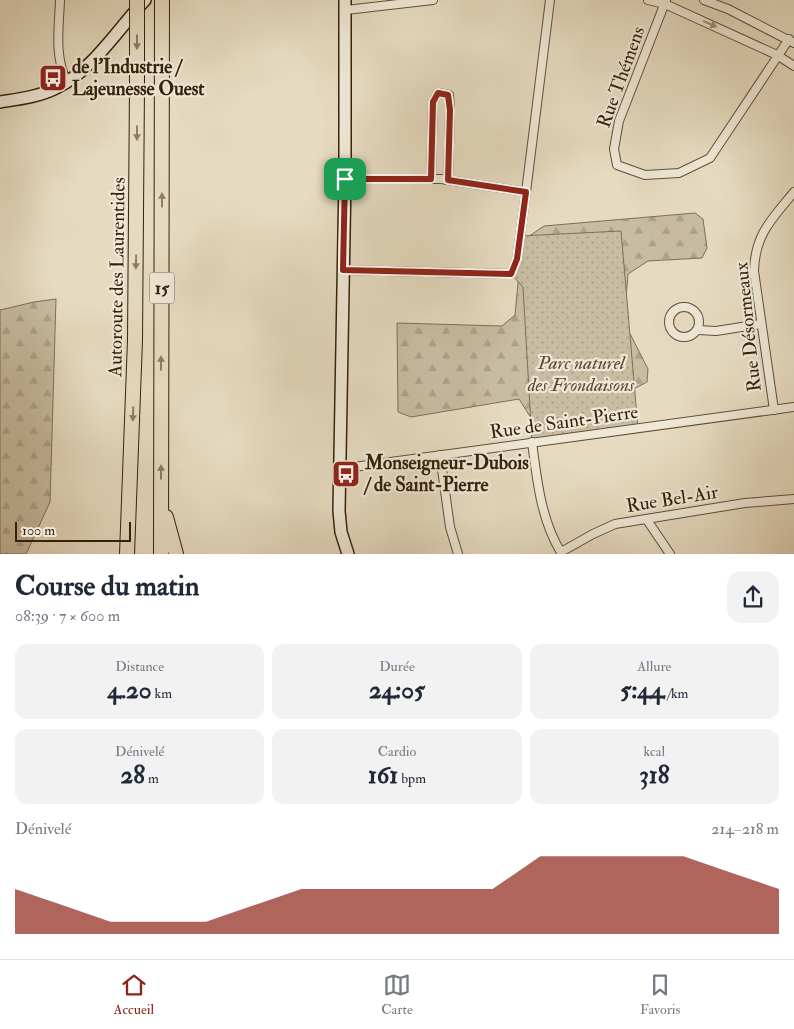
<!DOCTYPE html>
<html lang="fr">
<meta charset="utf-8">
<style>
:root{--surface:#fff;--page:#f2f2f3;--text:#1f2937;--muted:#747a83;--line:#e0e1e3;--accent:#8f2418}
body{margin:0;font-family:"IM FELL Double Pica",serif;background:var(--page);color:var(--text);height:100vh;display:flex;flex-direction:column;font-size:19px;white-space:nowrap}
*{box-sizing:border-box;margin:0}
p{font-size:16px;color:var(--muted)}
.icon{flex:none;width:28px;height:28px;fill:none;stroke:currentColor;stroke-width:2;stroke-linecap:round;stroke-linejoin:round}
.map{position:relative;height:554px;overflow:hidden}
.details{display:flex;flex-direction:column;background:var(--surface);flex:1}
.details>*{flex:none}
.scale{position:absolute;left:15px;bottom:12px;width:116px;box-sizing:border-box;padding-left:5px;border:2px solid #35220b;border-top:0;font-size:14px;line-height:18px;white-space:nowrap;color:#35220b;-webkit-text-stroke:4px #efe8d7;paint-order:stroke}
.pin{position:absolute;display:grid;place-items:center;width:42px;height:42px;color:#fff;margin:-21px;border-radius:10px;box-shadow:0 2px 8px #0006}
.round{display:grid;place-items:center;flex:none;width:52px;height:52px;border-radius:15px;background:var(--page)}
.overview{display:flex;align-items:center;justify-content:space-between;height:85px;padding:0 15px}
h1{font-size:28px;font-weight:700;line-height:38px}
.stats{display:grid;grid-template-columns:repeat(3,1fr);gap:8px;height:85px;padding:5px 15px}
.stats div{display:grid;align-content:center;border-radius:12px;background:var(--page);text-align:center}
.stats b{font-size:25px;font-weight:700}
.stats small{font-size:14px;font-weight:400}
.stats p{font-size:14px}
.chart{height:140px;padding:10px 15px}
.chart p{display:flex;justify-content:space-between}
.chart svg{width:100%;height:90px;margin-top:5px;fill:var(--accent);opacity:.7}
.menu{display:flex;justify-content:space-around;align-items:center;height:70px;border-top:1px solid var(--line);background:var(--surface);font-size:14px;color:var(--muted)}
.menu a{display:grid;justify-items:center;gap:2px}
.menu .selected{color:var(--accent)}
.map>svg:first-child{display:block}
.forest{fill:url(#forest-firs);stroke:#7e6f56}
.park{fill:url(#park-dots);stroke:#7e6f56}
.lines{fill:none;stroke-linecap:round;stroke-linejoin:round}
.street-casing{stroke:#615038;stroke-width:10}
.secondary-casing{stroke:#35220b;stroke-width:14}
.highway-casing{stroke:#35220b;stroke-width:16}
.street{stroke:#efe8d7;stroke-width:8}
.secondary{stroke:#efe8d7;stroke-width:11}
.highway{stroke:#e6dbc1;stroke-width:14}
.highway-bridge-casing{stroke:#35220b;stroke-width:16;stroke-linecap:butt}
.highway-bridge{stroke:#e6dbc1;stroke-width:14}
.oneway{fill:#9b8f7b}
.oneway2{fill:#8e7e66}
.route-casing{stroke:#fff;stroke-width:10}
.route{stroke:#8f2418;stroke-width:6}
.labels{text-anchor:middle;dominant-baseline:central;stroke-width:4.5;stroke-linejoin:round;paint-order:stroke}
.shield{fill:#efe8d7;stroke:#6d5d48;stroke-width:1}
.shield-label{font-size:18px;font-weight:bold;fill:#35220b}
.poi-label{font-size:19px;font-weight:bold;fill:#35220b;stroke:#efe8d7;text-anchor:start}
.street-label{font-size:19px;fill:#35220b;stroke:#efe8d7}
.park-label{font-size:19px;font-style:italic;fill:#5a4831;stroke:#efe8d7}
</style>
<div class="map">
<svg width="794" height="554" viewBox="0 0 794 554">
<defs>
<pattern id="forest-firs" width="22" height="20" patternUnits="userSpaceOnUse" patternTransform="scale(1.25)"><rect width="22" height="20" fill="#c8bca2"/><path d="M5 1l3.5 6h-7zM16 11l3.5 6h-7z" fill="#aca18a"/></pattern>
<pattern id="park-dots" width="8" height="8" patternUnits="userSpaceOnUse" patternTransform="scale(1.25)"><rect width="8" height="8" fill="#c8bca2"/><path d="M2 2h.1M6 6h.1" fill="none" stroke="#aca18a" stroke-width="1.8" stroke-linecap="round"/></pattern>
</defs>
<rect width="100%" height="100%" fill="#e6dbc1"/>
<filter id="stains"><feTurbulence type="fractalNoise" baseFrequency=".004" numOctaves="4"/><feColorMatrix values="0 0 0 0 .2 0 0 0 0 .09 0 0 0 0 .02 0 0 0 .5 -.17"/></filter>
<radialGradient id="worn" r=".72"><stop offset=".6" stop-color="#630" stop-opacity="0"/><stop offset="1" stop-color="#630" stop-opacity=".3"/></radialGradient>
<g class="forest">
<path d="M 695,213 L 703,219 L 707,248 L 702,258 L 648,261 L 628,274 L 624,322 L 648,369 L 647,382 L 628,392 L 538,429 L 519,399 L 411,417 L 398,412 L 397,323 L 502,326 L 515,315 L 522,241 L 544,226 Z"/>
<path d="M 56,299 L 50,502 L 26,554 L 0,554 L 0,310 L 34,302 Z"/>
</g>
<path class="park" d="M 621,231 L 638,428 L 532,442 L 523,287 L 511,274 L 520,236 Z"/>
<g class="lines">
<defs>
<g id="street">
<path d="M 60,0 C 59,28 54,56 67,82"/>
<path d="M 648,0 L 665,4 L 777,55 L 794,66"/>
<path d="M 666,0 L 619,121 L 614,149 L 617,165 L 645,175 L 679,173 L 710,158 L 789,39"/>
<path d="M 704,0 L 728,9 L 794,43"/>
<path d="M 346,10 L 433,0"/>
<path d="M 345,179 L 441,179 L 526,192"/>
<path d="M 431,179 L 433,102 L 438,93 L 449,95 L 450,110 L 448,180"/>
<path d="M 343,270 L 511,274 L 517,259 L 526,192 L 550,0"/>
<circle cx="684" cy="322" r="15"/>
<path d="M 698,330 L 716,331 L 761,324"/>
<path d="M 774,410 L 754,271 C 755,234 772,219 794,192"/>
<path d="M 532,442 C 537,480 541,521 562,554"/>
<path d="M 440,455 L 450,527 L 458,554"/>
<path d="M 339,469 L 794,407"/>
<path d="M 647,520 L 670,554"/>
<path d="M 561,552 L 593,534 L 615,524 L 745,503 L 794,499"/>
</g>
<g id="secondary">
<path d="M 345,0 L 345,179 L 339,511 L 341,532 L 348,554"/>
<path d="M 0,102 C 19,99 38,97 56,88 C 92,71 118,29 145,0"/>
</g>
<g id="highway">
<path d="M 166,517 L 176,554"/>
<path d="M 127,554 L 135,340 L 137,85"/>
<path d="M 161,554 L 162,0"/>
</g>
</defs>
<use href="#street" class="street-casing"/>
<use href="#secondary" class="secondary-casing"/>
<use href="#highway" class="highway-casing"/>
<use href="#street" class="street"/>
<use href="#secondary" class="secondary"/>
<use href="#highway" class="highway"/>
<defs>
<path id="highway-bridge" d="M 137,0 L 137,85"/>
</defs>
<use href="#highway-bridge" class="highway-bridge-casing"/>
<use href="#highway-bridge" class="highway-bridge"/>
</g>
<defs><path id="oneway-solid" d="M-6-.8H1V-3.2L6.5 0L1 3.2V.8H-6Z" transform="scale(1.25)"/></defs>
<use class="oneway" href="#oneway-solid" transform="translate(710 24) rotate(24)"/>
<g class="oneway2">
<use href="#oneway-solid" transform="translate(137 42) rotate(90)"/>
<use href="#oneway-solid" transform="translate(137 133) rotate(90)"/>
<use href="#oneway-solid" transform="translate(162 200) rotate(-90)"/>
<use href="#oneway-solid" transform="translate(136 262) rotate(91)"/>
<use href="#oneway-solid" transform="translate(161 363) rotate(-90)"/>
<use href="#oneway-solid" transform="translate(133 414) rotate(92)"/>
<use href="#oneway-solid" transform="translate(161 472) rotate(-90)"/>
</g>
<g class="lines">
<defs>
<path id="route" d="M 438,93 L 448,95 L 450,110 L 448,180 L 526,192 L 517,259 L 511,274 L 343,270 L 345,179 L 431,179 L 433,102 Z"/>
</defs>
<use href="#route" class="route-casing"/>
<use href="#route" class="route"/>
</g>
<defs>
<symbol id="bus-square" viewBox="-11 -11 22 22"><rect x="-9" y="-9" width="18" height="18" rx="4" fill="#8f2418" stroke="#efe8d7"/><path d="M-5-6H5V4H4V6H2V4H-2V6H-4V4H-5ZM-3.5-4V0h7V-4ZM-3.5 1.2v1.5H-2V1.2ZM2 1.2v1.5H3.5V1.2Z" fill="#fff"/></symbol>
</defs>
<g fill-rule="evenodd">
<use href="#bus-square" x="37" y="62" width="32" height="32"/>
<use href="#bus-square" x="330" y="458" width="32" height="32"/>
</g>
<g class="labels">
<rect class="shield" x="149.5" y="272.5" width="25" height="31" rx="4"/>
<g class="shield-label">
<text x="162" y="288">15</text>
</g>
<g class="poi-label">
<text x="72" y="67">de l'Industrie /<tspan x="72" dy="22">Lajeunesse Ouest</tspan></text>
<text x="365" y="463">Monseigneur-Dubois<tspan x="365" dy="22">/ de Saint-Pierre</tspan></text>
</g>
<g class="street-label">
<text transform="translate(621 77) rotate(-70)">Rue Thémens</text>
<text transform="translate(117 277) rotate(-89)">Autoroute des Laurentides</text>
<text transform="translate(748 327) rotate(-96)">Rue Désormeaux</text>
<text transform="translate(564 422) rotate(-8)">Rue de Saint-Pierre</text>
<text transform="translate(672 499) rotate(-9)">Rue Bel-Air</text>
</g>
<g class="park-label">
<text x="581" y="363">Parc naturel<tspan x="581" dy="22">des Frondaisons</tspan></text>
</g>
</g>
<rect width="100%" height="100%" filter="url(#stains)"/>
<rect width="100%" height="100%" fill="url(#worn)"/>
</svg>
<div class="scale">100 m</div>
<div class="pin" style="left:345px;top:179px;background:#1e9e55"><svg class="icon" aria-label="arrive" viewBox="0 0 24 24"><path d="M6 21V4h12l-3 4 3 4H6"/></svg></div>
</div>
<section class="details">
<div class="overview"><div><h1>Course du matin</h1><p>08:39 · 7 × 600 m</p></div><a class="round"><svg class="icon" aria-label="share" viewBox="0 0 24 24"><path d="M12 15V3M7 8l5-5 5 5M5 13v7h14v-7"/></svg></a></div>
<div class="stats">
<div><p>Distance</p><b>4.20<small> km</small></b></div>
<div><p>Durée</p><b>24:05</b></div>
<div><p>Allure</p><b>5:44<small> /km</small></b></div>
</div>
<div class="stats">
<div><p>Dénivelé</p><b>28<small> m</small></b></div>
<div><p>Cardio</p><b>161<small> bpm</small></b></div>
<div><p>kcal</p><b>318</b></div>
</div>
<div class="chart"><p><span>Dénivelé</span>214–218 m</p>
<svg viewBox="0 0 160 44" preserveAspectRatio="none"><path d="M0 44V22L10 30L20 38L30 38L40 38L50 30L60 22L70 22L80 22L90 22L100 22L110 6L120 6L130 6L140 6L150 14L160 22V44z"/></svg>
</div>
</section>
<nav class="menu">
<a class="selected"><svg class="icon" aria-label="home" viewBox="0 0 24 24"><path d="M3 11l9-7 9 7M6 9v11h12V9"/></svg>Accueil</a>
<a><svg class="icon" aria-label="map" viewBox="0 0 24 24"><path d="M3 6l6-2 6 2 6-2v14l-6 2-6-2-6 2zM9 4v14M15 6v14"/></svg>Carte</a>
<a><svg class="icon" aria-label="saved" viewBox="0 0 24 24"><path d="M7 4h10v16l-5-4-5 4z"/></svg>Favoris</a>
</nav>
